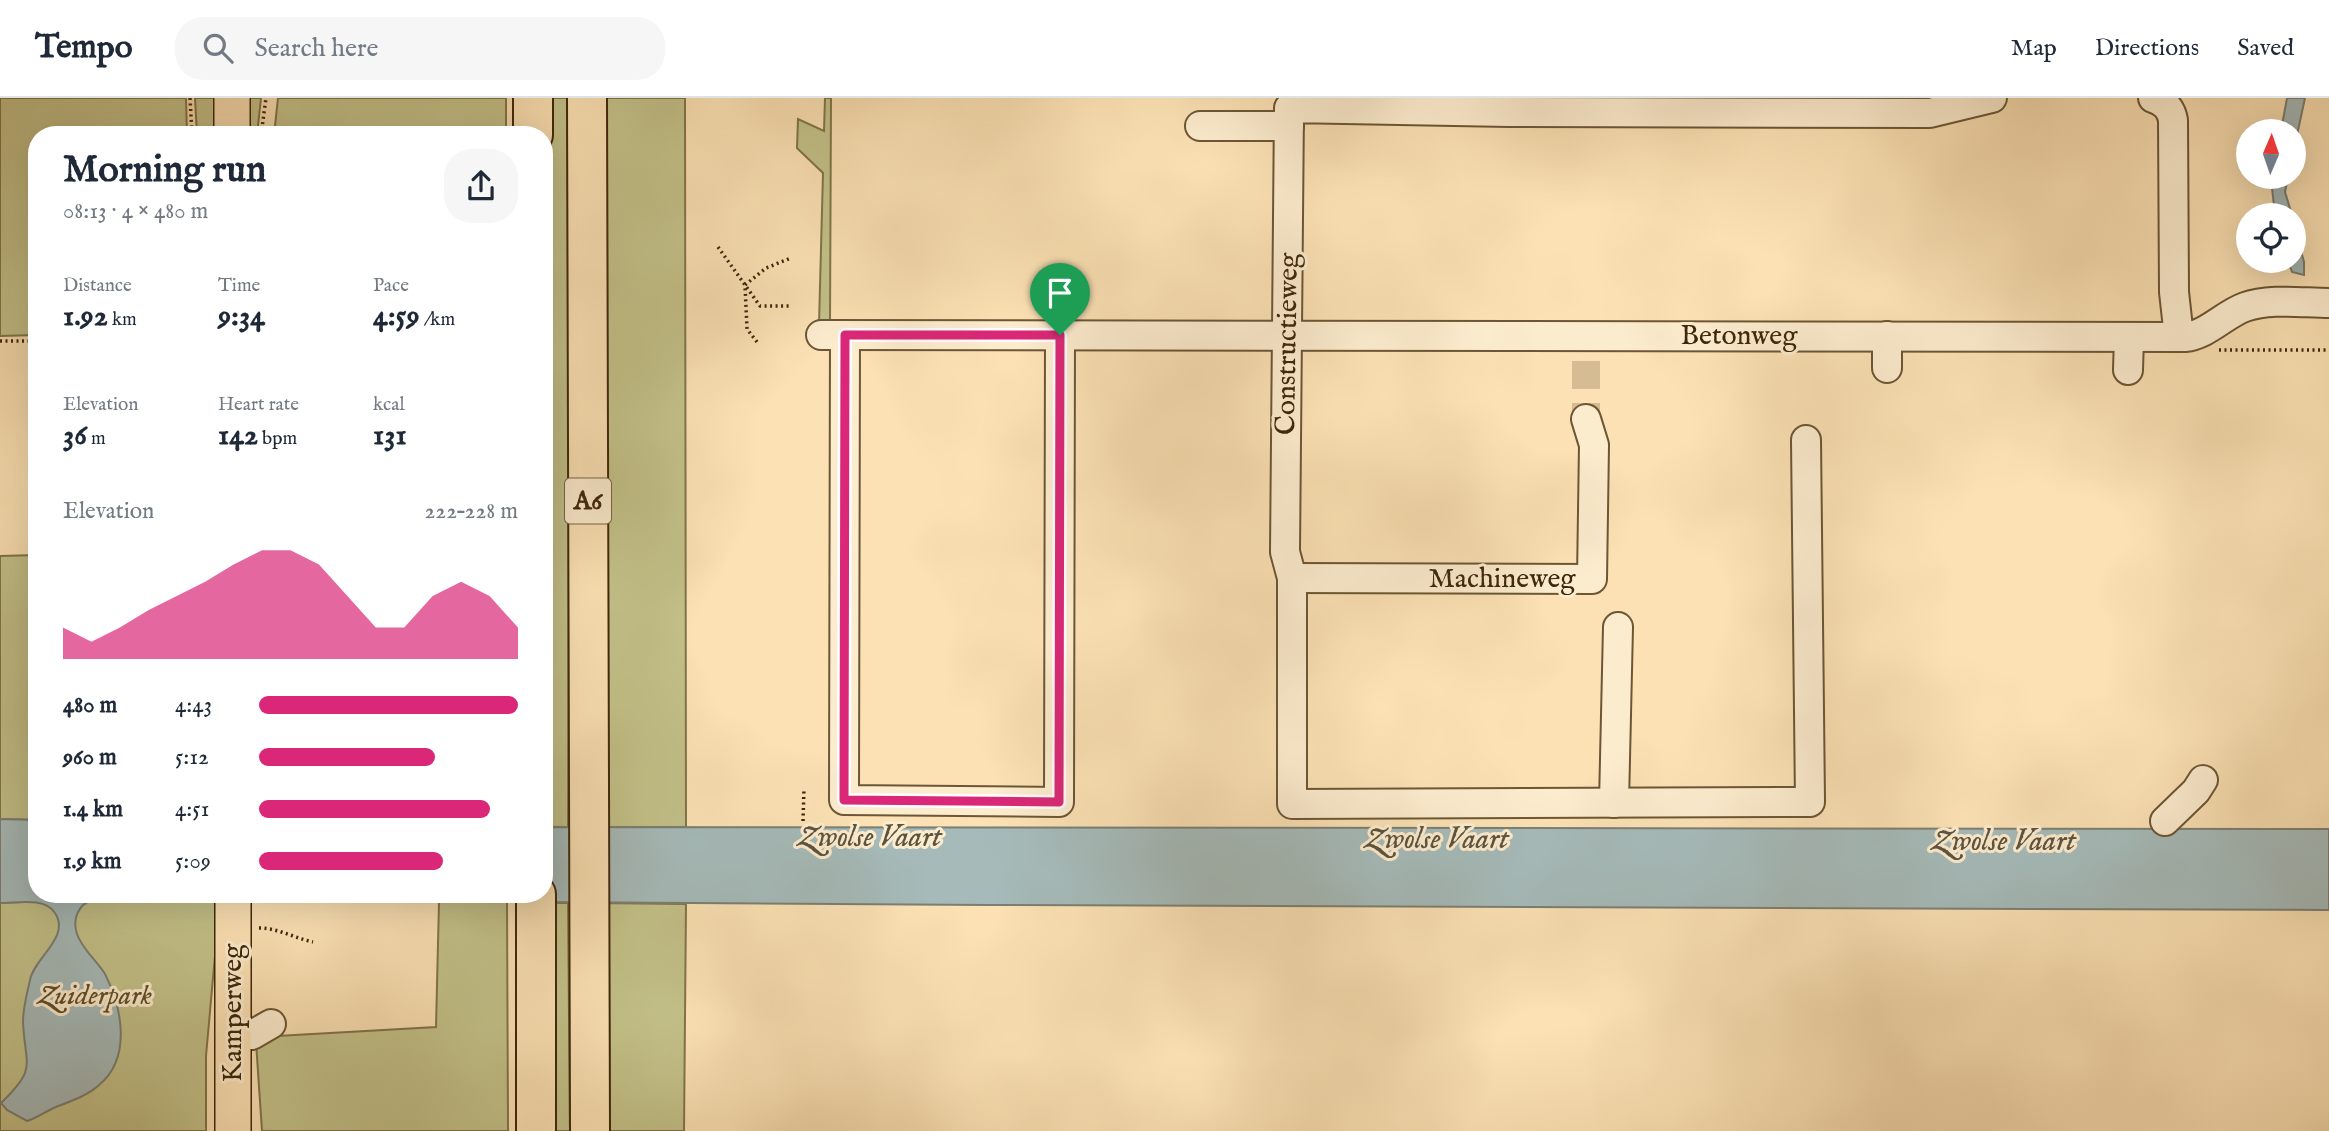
<!DOCTYPE html>
<meta charset="utf-8">
<style>
:root{--surface:#fff;--page:#f6f6f7;--text:#1f2937;--muted:#747a83;--line:#e0e1e3;--accent:#db2777}
body{margin:0;font-family:"IM FELL English",serif;background:var(--page);color:var(--text);height:100vh;display:flex;flex-direction:column;font-size:26px;white-space:nowrap}
*{box-sizing:border-box;margin:0}
p{font-size:23px;color:var(--muted)}
.icon{flex:none;width:38px;height:38px;fill:none;stroke:currentColor;stroke-width:2;stroke-linecap:round;stroke-linejoin:round}
.map{position:relative;flex:1;overflow:hidden}
.panel{position:absolute;left:28px;top:28px;width:525px;height:777px;display:flex;flex-direction:column;background:var(--surface);border-radius:28px;box-shadow:0 7px 28px #0002}
.panel>*{flex:none}
.needle{width:46px;rotate:2deg}
.buttons{position:absolute;left:2236px;top:21px;display:grid;gap:14px}
.buttons a{display:grid;place-items:center;width:70px;height:70px;border-radius:50%;background:var(--surface);box-shadow:0 7px 28px #0002;font-size:35px}
.pin{position:absolute;display:grid;place-items:center;width:60px;height:60px;color:#fff;margin:-72px -30px;border-radius:50% 50% 50% 0;rotate:-45deg;box-shadow:0 0 7px #0007}
.pin .icon{rotate:45deg}
.round{display:grid;place-items:center;flex:none;width:74px;height:74px;border-radius:28px;background:var(--page)}
.summary{display:flex;align-items:center;justify-content:space-between;height:119px;padding:0 35px}
h1{font-size:38px;font-weight:700;line-height:52px}
.figures{display:grid;grid-template-columns:repeat(3,1fr);gap:10px;height:119px;padding:7px 35px}
.figures div{display:grid;align-content:center}
.figures b{font-size:30px;font-weight:700}
.figures small{font-size:19px;font-weight:400}
.figures p{font-size:19px}
.chart{height:196px;padding:14px 35px}
.chart p{display:flex;justify-content:space-between}
.chart svg{width:100%;height:126px;margin-top:7px;fill:var(--accent);opacity:.7}
ul{padding:0 35px;list-style:none;font-size:23px}
li{display:grid;grid-template-columns:112px 84px 1fr;align-items:center;height:52px}
li i{height:18px;border-radius:9px;background:var(--accent)}
header{display:flex;align-items:center;gap:42px;box-sizing:border-box;height:98px;padding:0 35px;background:var(--surface);border-bottom:2px solid var(--line)}
header strong{font-size:33px}
nav{display:flex;gap:38px;margin-inline-start:auto;font-size:24px}
.search{width:490px;height:63px;background:var(--page);display:flex;align-items:center;gap:18px;box-sizing:border-box;padding:0 24px;border-radius:28px;color:var(--muted);font-size:26px}
.map>svg:first-child{display:block}
.green{fill:#c3c189;stroke:#80744a;stroke-width:2}
.water{fill:#a5bab9;stroke:#7b7f73;stroke-width:2}
.pier{fill:#fbe1b4}
.lines{fill:none;stroke-linecap:round;stroke-linejoin:round}
.minor-tunnel{stroke:#d5bc92;stroke-width:28;stroke-dasharray:28 14;stroke-linecap:butt}
.minor-casing{stroke:#6c5635;stroke-width:32}
.major-casing{stroke:#3d270b;stroke-width:38}
.highway-casing{stroke:#3d270b;stroke-width:42}
.path{stroke:#3d270b;stroke-width:3.5;stroke-dasharray:2 3.5;stroke-linecap:butt}
.minor{stroke:#fcecce;stroke-width:28}
.major{stroke:#fbe1b4;stroke-width:35}
.highway{stroke:#fbe1b4;stroke-width:38}
.route-casing{stroke:#fff;stroke-width:14}
.route{stroke:#db2777;stroke-width:9}
.labels{text-anchor:middle;dominant-baseline:central;stroke-width:6;stroke-linejoin:round;paint-order:stroke}
.shield{fill:#fcecce;stroke:#766246;stroke-width:2}
.shield-label{font-size:26px;font-weight:bold;fill:#3d270b}
.street-label{font-size:28px;fill:#3d270b;stroke:#fcecce}
.park-label{font-size:28px;font-style:italic;fill:#5e4e2a;stroke:#fcecce}
.water-label{font-size:30px;font-style:italic;fill:#5c533f;stroke:#fcecce}
</style>
<header>
<strong>Tempo</strong>
<div class="search"><svg class="icon" aria-label="search" viewBox="0 0 24 24"><circle cx="10" cy="10" r="6"/><path d="M15 15l6 6"/></svg>Search here</div>
<nav><a>Map</a><a>Directions</a><a>Saved</a></nav>
</header>
<div class="map">
<svg width="2329" height="1033" viewBox="0 0 2329 1033">
<rect width="100%" height="100%" fill="#fbe1b4"/>
<filter id="stains"><feTurbulence type="fractalNoise" baseFrequency=".00286" numOctaves="4"/><feColorMatrix values="0 0 0 0 .2 0 0 0 0 .09 0 0 0 0 .02 0 0 0 .5 -.17"/></filter>
<radialGradient id="worn" r=".72"><stop offset=".6" stop-color="#630" stop-opacity="0"/><stop offset="1" stop-color="#630" stop-opacity=".3"/></radialGradient>
<g class="green">
<path d="M 0,0 L 186,0 L 187,37 L 37,37 L 37,237 L 0,238 Z"/>
<path d="M 195,0 L 221,0 L 222,37 L 197,37 Z"/>
<path d="M 243,0 L 261,0 L 257,37 L 242,37 Z"/>
<path d="M 278,0 L 506,0 L 506,37 L 274,37 Z"/>
<path d="M 546,0 L 570,0 L 568,729 L 544,729 C 544,486 548,243 546,0 Z"/>
<path d="M 596,0 L 685,0 L 686,729 L 595,729 Z"/>
<path d="M 825,0 L 831,0 L 830,227 L 819,226 L 823,75 L 797,50 L 798,21 L 824,33 Z"/>
<path d="M 37,457 L 37,722 L 0,721 L 0,458 Z"/>
<path d="M 93,801 L 220,802 L 206,958 L 206,1033 L 0,1033 L 0,805 Z"/>
<path d="M 439,804 L 507,804 L 508,1033 L 262,1033 L 256,944 L 277,938 L 436,929 Z"/>
<path d="M 538,805 L 568,805 L 570,1033 L 539,1033 Z"/>
<path d="M 595,805 L 686,806 L 684,1033 L 597,1033 Z"/>
</g>
<g class="water">
<path d="M 2287,0 L 2305,0 L 2294,51 L 2294,33 L 2281,33 Z"/>
<path d="M 2273,79 L 2288,79 L 2285,94 L 2292,117 L 2275,117 L 2272,90 Z"/>
<path d="M 2294,128 L 2304,164 L 2304,177 L 2292,174 L 2288,163 L 2294,163 Z"/>
<path d="M 0,721 L 37,722 L 37,796 L 544,796 L 544,729 L 2329,731 L 2329,812 L 985,807 L 93,801 C 78,807 72,821 77,836 C 82,851 97,863 105,876 C 122,909 132,960 99,987 C 87,998 71,1003 56,1009 C 46,1013 36,1021 27,1023 L 7,1012 L 1,1005 C 38,969 25,969 23,924 C 23,909 27,896 30,882 C 34,860 71,839 55,815 C 45,799 17,805 0,805 Z"/>
</g>
<path class="pier" d="M 544,725 L 550,725 L 551,808 L 509,808 L 509,796 L 544,796 Z"/>
<g class="lines">
<path class="minor-tunnel" d="M 1586,263 L 1586,321"/>
<defs>
<g id="minor">
<path d="M 2153,0 C 2165,4 2171,11 2173,22 L 2174,194 L 2179,239"/>
<path d="M 1200,28 L 1289,28"/>
<path d="M 821,237 L 2185,239 C 2207,237 2225,216 2245,209 C 2270,200 2303,205 2329,205"/>
<path d="M 845,237 L 844,702 L 1059,704 L 1060,237"/>
<path d="M 1887,238 L 1887,270"/>
<path d="M 2128,272 L 2129,239"/>
<path d="M 1806,342 L 1810,704 L 1292,706 L 1292,480 L 1285,454 L 1289,10 L 1509,14 L 1930,15 L 1992,0"/>
<path d="M 1292,480 L 1592,481 L 1594,347 L 1586,321"/>
<path d="M 1614,705 L 1618,529"/>
<path d="M 2165,723 L 2196,693 L 2203,682"/>
<path d="M 233,937 L 252,937 L 271,926"/>
</g>
<g id="major">
<path d="M 232,37 L 232,0"/>
<path d="M 233,796 L 233,1033"/>
</g>
<g id="highway">
<path d="M 533,0 L 533,37"/>
<path d="M 587,0 L 590,1033"/>
<path d="M 536,796 L 536,1033"/>
</g>
</defs>
<use href="#minor" class="minor-casing"/>
<use href="#major" class="major-casing"/>
<use href="#highway" class="highway-casing"/>
<g class="path">
<path d="M 190,0 L 192,37"/>
<path d="M 261,37 L 266,0"/>
<path d="M 718,149 L 760,208 L 790,208"/>
<path d="M 0,243 L 37,243"/>
<path d="M 757,244 L 747,231 L 745,187 L 766,170 L 791,160"/>
<path d="M 2219,252 L 2329,252"/>
<path d="M 803,723 L 804,690"/>
<path d="M 259,830 C 278,830 294,840 313,844"/>
</g>
<use href="#minor" class="minor"/>
<use href="#major" class="major"/>
<use href="#highway" class="highway"/>
</g>
<g class="lines">
<defs>
<path id="route" d="M 845,237 L 1060,237 L 1059,704 L 844,702 Z"/>
</defs>
<use href="#route" class="route-casing"/>
<use href="#route" class="route"/>
</g>
<g class="labels">
<rect class="shield" x="565" y="380.5" width="46" height="45" rx="5"/>
<g class="shield-label">
<text x="588" y="403">A6</text>
</g>
<g class="street-label">
<text x="1739" y="238">Betonweg</text>
<text transform="translate(1288 246) rotate(-89)">Constructieweg</text>
<text x="1502" y="481">Machineweg</text>
<text transform="translate(233 915) rotate(-90)">Kamperweg</text>
</g>
<g class="park-label">
<text x="95" y="898">Zuiderpark</text>
</g>
<g class="water-label">
<text x="870" y="740">Zwolse Vaart</text>
<text x="1437" y="742">Zwolse Vaart</text>
<text x="2004" y="744">Zwolse Vaart</text>
</g>
</g>
<rect width="100%" height="100%" filter="url(#stains)"/>
<rect width="100%" height="100%" fill="url(#worn)"/>
</svg>
<div class="buttons">
<a><svg class="needle" viewBox="-14 -14 28 28"><path d="M0-13l5 13h-10z" fill="#e53935"/><path d="M0 13l5-13h-10z" fill="#747a83"/></svg></a>
<a><svg class="icon" aria-label="locate" viewBox="0 0 24 24"><circle cx="12" cy="12" r="6"/><path d="M12 2v4M12 18v4M2 12h4M18 12h4"/></svg></a>
</div>
<div class="pin" style="left:1060px;top:237px;background:#1e9e55"><svg class="icon" aria-label="arrive" viewBox="0 0 24 24"><path d="M6 21V4h12l-3 4 3 4H6"/></svg></div>
<section class="panel">
<div class="summary"><div><h1>Morning run</h1><p>08:13 · 4 × 480 m</p></div><a class="round"><svg class="icon" aria-label="share" viewBox="0 0 24 24"><path d="M12 15V3M7 8l5-5 5 5M5 13v7h14v-7"/></svg></a></div>
<div class="figures">
<div><p>Distance</p><b>1.92<small> km</small></b></div>
<div><p>Time</p><b>9:34</b></div>
<div><p>Pace</p><b>4:59<small> /km</small></b></div>
</div>
<div class="figures">
<div><p>Elevation</p><b>36<small> m</small></b></div>
<div><p>Heart rate</p><b>142<small> bpm</small></b></div>
<div><p>kcal</p><b>131</b></div>
</div>
<div class="chart"><p><span>Elevation</span>222–228 m</p>
<svg viewBox="0 0 160 44" preserveAspectRatio="none"><path d="M0 44V33L10 38L20 33L30 27L40 22L50 17L60 11L70 6L80 6L90 11L100 22L110 33L120 33L130 22L140 17L150 22L160 33V44z"/></svg>
</div>
<ul>
<li><b>480 m</b>4:43<i style="width:100%"></i></li>
<li><b>960 m</b>5:12<i style="width:68%"></i></li>
<li><b>1.4 km</b>4:51<i style="width:89%"></i></li>
<li><b>1.9 km</b>5:09<i style="width:71%"></i></li>
</ul>
</section>
</div>
